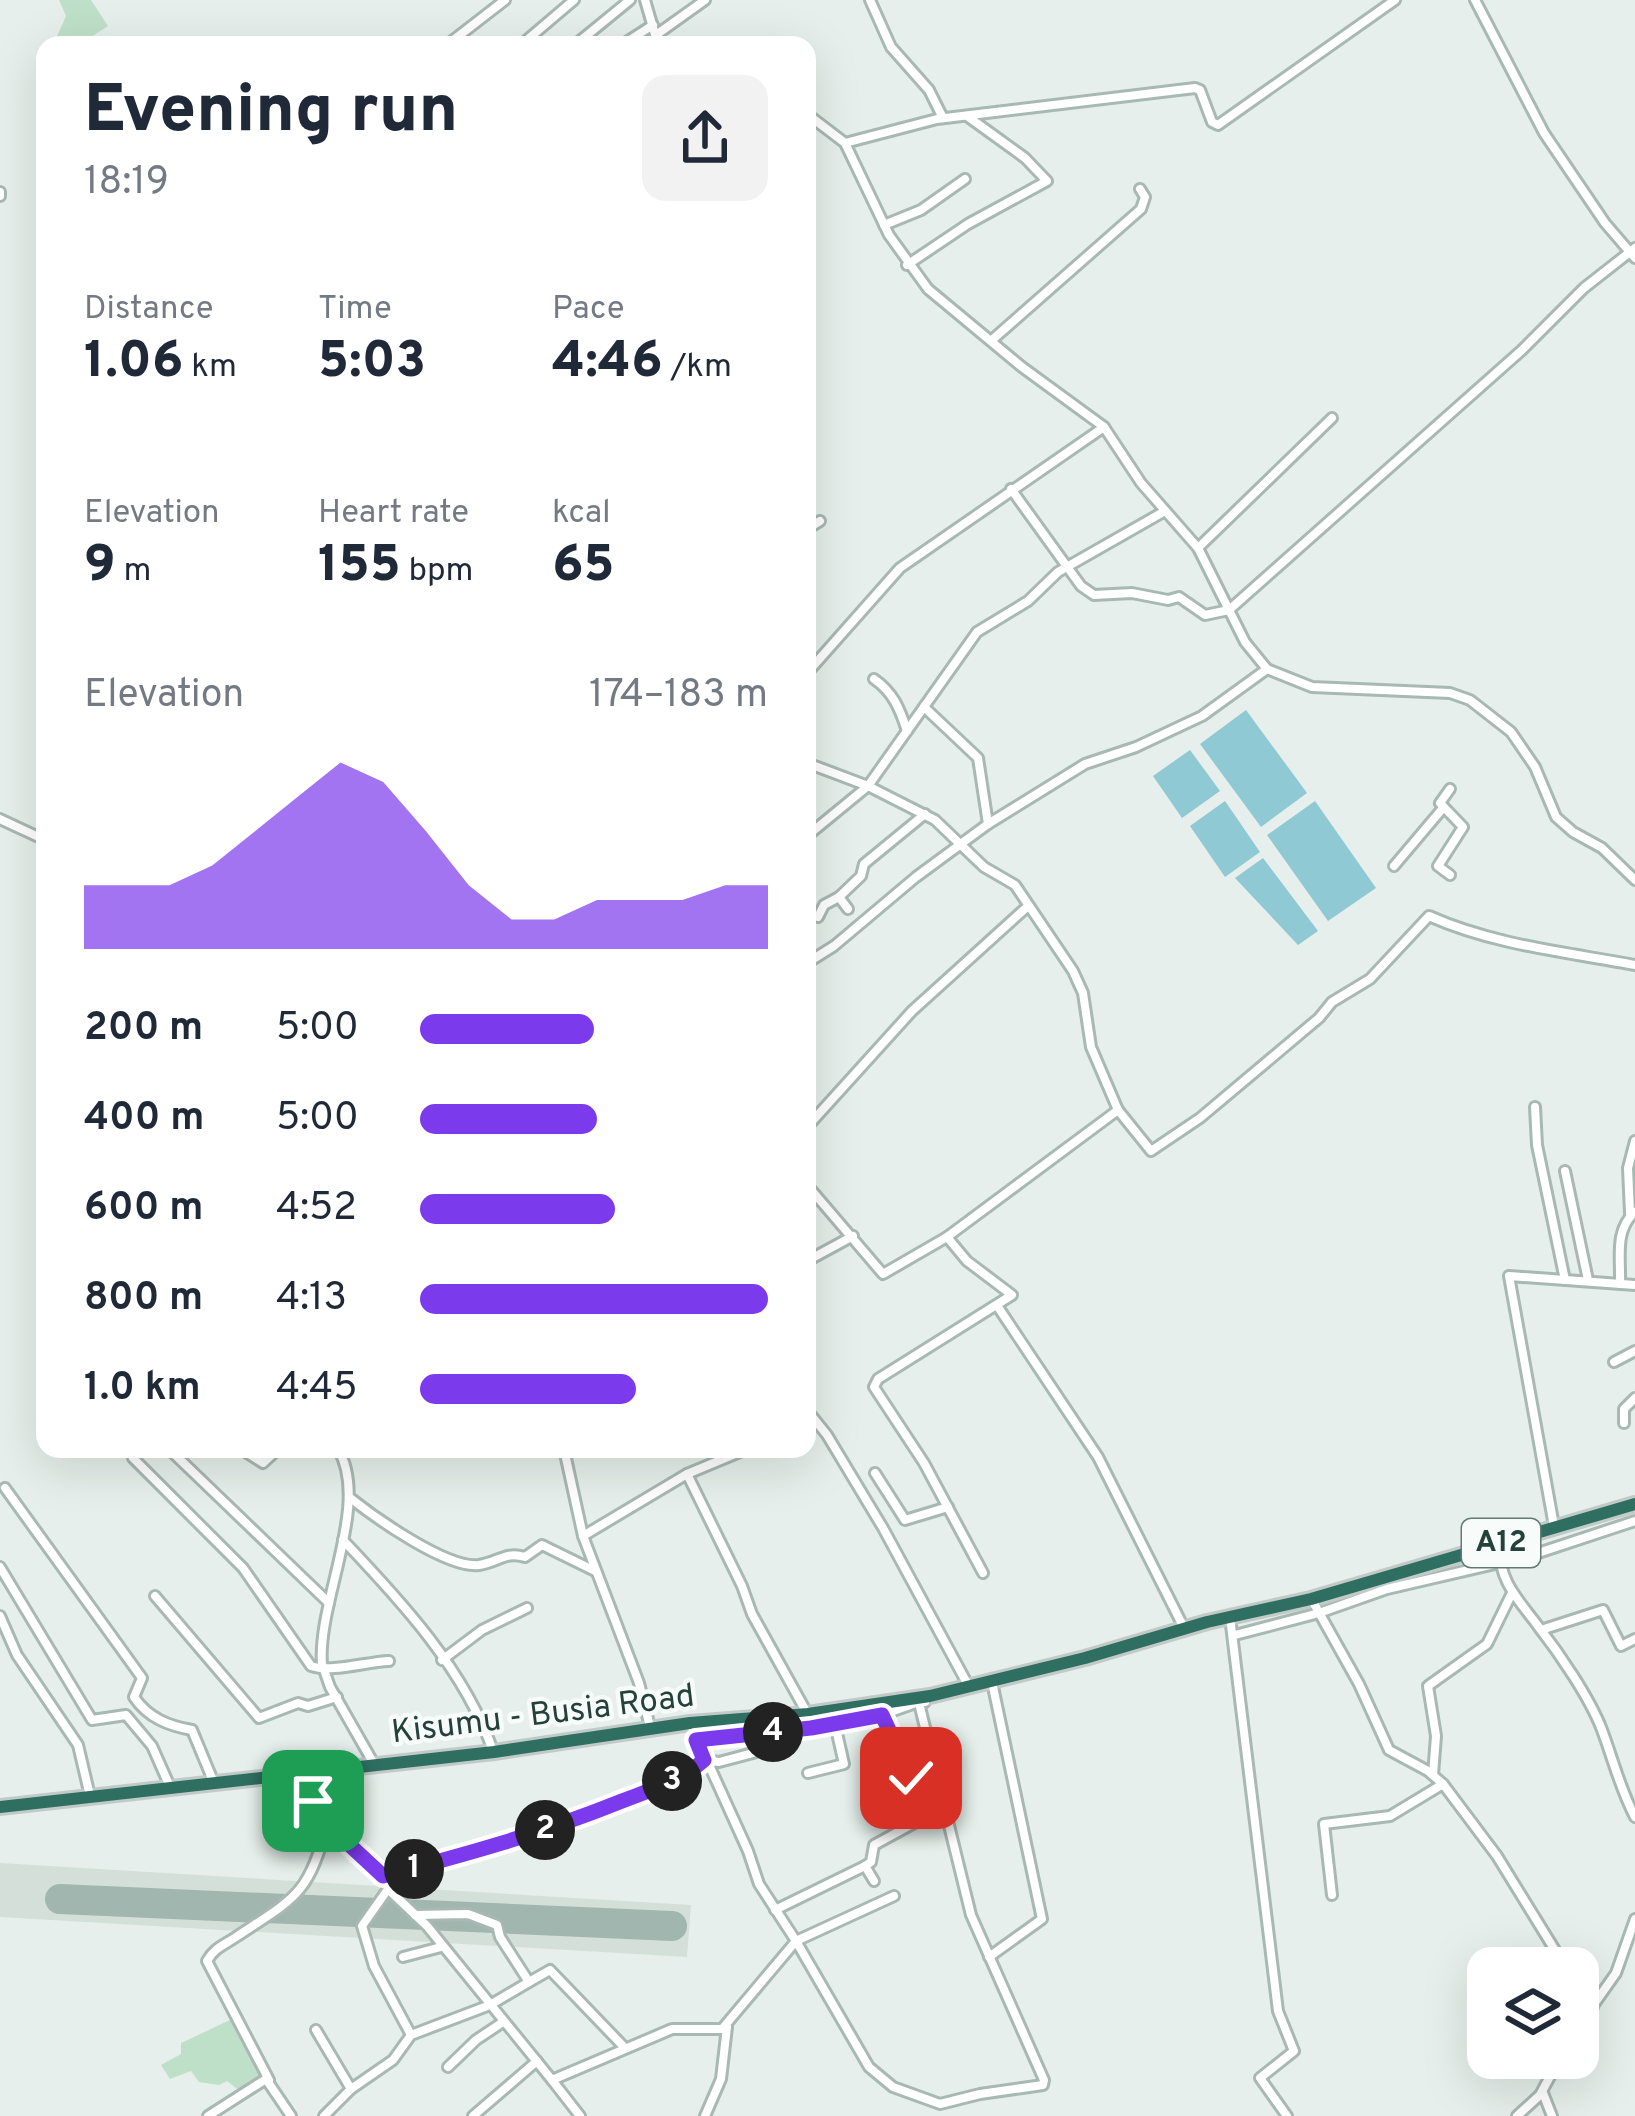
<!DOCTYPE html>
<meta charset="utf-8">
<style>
:root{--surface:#fff;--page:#f2f2f3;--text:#1f2937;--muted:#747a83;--accent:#7c3aed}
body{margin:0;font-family:Overpass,sans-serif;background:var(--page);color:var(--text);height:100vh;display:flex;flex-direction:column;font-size:45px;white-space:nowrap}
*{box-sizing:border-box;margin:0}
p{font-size:39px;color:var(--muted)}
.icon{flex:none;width:66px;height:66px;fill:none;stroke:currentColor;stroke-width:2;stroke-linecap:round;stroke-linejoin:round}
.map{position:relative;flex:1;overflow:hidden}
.side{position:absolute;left:36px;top:36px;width:780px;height:1422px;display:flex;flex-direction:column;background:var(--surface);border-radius:24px;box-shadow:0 12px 48px #0002}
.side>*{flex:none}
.controls{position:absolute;left:1467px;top:1947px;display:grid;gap:24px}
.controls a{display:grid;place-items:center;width:132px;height:132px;border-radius:24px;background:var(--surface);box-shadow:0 12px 48px #0002;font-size:60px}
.pin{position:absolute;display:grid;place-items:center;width:102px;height:102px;color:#fff;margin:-51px;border-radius:24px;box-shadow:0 6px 18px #0006}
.km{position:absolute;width:60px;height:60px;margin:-30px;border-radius:50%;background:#222;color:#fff;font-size:33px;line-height:60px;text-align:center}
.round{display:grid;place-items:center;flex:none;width:126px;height:126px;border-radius:24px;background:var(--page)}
.summary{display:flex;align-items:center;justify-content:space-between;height:204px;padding:0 48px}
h1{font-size:66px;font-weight:800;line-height:90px}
.figures{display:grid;grid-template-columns:repeat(3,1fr);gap:18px;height:204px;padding:12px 48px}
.figures div{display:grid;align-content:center}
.figures b{font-size:51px;font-weight:800}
.figures small{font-size:33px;font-weight:400}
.figures p{font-size:33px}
.chart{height:336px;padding:24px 48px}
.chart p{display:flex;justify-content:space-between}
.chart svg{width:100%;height:216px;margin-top:12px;fill:var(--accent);opacity:.7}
ul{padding:0 48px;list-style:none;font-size:39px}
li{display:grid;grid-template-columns:192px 144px 1fr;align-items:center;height:90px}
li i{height:30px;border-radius:15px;background:var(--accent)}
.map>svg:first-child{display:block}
.built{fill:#d4dfda}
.green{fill:#bfe0c8}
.water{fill:#8ec9d4}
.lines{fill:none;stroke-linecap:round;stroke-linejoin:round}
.runway{stroke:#a2b6b0;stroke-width:30}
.minor-casing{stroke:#a8b8b2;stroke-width:14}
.highway-casing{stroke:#c2cac8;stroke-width:18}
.minor{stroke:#fff;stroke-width:8}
.highway{stroke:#2f6f62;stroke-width:12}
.route-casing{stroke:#fff;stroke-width:24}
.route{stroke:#7c3aed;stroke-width:15}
.labels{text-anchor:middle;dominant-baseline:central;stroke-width:9;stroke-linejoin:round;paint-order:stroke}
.shield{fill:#f7fbf9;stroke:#637a73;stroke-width:3}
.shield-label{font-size:30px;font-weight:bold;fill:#24423a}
.street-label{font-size:33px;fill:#24423a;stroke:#f7fbf9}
</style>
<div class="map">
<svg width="1635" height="2116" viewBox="0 0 1635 2116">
<rect width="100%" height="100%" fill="#e6efeb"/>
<path class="built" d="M 0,1863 L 691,1905 L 687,1957 L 0,1917 Z"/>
<g class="green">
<path d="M 59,0 L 91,0 L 108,26 L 80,44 L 54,43 L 66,16 Z"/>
<path d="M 230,2020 L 239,2027 L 262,2075 L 240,2091 L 227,2081 L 219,2085 L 199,2082 L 191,2071 L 170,2079 L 161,2065 L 181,2054 L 181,2043 Z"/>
</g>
<g class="water">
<path d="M 1246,710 L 1307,793 L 1261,827 L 1200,744 Z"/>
<path d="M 1190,750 L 1220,791 L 1182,818 L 1153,776 Z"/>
<path d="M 1225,801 L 1260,852 L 1225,877 L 1190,826 Z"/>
<path d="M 1315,801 L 1376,888 L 1328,921 L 1267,835 Z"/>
<path d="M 1263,858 L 1318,931 L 1298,945 L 1235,878 Z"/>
</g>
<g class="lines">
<path class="runway" d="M 60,1899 L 672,1926"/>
<defs>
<g id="minor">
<path d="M 645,0 L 658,45"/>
<path d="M 870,0 L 891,47 L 929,90 L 943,118"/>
<path d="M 1475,0 L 1544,133 L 1605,223 L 1635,258"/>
<path d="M 656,35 L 705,0"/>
<path d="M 447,45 L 505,0"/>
<path d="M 521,45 L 574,0"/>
<path d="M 575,45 L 630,0"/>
<path d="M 622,45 L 653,25"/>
<path d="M 807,114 L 845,143 L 889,235 L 928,289 L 1022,367 L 1104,427 L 1141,483 L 1198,548 L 1245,642 L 1267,669 L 1312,687 L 1450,693 L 1470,700 L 1511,732 L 1535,767 L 1556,817 L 1573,832 L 1602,848 L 1635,880"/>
<path d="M 845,143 L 937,119 L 1195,88 L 1200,90 L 1212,122 L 1218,125 L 1395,0"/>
<path d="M 0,192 L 0,196"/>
<path d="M 884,225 L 921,210 L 965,179"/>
<path d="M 907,265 L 968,224 L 1047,181 L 1025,158 L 967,116"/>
<path d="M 992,340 L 1141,209 L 1145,197 L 1140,189"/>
<path d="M 1011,489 L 1081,586 L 1094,595 L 1132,593 L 1168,600 L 1179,597 L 1205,615 L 1229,610 L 1522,350 L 1584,288 L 1635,248"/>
<path d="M 807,529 L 820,521"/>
<path d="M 1198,548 L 1332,418"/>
<path d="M 807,673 L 900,568 L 1104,427"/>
<path d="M 874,679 C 893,692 900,709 907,731"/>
<path d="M 924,707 L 978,758 L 988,824"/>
<path d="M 807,763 L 868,786 L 935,820 L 984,867 L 1015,885 L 1073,971 L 1083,993 L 1091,1047 L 1118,1110 L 1151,1151 L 1200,1118 L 1319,1018 L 1332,1002 L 1370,979 L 1429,916 C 1494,945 1565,952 1635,965"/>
<path d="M 1450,789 L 1440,803 L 1463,827 L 1438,866 L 1450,875"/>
<path d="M 0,819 L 45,840"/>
<path d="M 807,836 L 868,786 L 977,632 L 1028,601 L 1058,572 L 1165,511"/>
<path d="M 1394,866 L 1443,808"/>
<path d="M 848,909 L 839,897 L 861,876 L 864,864 L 925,814"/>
<path d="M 818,917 L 824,905 L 839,897"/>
<path d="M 807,963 L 834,946 L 916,877 L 988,824 L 1085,764 L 1136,747 L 1202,716 L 1267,669"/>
<path d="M 1535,1107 L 1537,1145 L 1565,1280"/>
<path d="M 807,1127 L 912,1011 L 1028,906"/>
<path d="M 1565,1171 L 1588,1280"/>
<path d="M 807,1185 L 883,1274 L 947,1237 L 1118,1110"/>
<path d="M 1630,1213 L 1628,1168 L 1635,1141"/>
<path d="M 947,1237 L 967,1261 L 1012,1295 L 878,1379 L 874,1387 L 924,1463 L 983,1573"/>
<path d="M 807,1261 L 853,1236"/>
<path d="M 1620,1284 C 1621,1258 1614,1230 1635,1212"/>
<path d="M 998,1307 L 1098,1457 L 1184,1628"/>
<path d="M 1614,1362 L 1635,1351"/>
<path d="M 807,1410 L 827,1435 L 883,1528 L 968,1685"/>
<path d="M 1624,1423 L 1624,1409 L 1635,1398"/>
<path d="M 169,1449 L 329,1603"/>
<path d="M 241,1449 L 263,1463 L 278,1449"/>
<path d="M 338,1449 C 371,1504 317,1602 322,1664 L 330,1687 L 374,1764"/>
<path d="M 564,1449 L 583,1536 L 639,1683 L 650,1727"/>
<path d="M 133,1458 L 243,1568 L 311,1666 C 331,1673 365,1662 389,1661"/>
<path d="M 875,1473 L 905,1520 L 948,1507"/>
<path d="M 687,1474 L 742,1586 L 752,1614 L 807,1713"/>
<path d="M 5,1488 L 142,1678 L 134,1697 C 148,1718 169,1726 192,1730 L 214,1783"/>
<path d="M 349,1497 C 374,1517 447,1569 479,1565 C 499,1562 505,1551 525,1557 L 542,1545 L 595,1571"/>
<path d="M 1554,1526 L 1509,1276 L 1635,1285"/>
<path d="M 583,1536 L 687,1474 L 747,1449"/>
<path d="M 343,1540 C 401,1601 465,1670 493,1751"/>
<path d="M 1499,1545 C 1499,1581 1517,1598 1538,1626 C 1559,1653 1590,1698 1602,1730 C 1613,1759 1620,1789 1635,1817"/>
<path d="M 0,1567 L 92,1720 L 126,1715 L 152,1746 L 171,1789"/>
<path d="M 155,1596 L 259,1718 L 298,1703 L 308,1706 L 337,1697"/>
<path d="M 1312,1600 L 1359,1684 L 1389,1750 L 1428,1771 L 1443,1784 L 1497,1856 L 1566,1968"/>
<path d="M 0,1616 L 17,1655 L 78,1745 L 90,1796"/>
<path d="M 1230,1617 L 1278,2011 L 1294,2051 L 1260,2078 L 1287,2116"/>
<path d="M 1541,1630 L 1603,1610 L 1621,1646 L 1635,1639"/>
<path d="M 1235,1635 L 1319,1613 L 1387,1589 L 1529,1556 L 1635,1521"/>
<path d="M 442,1660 L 482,1630 L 527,1608"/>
<path d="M 696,1740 L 834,1724 L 882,1715 L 913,1704"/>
<path d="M 808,1773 L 844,1764 L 832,1711"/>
<path d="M 297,1775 L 327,1824 L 383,1876 L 390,1891 L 427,1926 L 552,2080"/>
<path d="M 1433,1775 L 1436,1736 L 1428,1686 L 1487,1644 L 1511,1595"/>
<path d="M 865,1866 L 874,1881"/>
<path d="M 383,1876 C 464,1855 543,1833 622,1801 C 650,1790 681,1781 704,1760 L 719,1762 L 772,1748"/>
<path d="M 388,1889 L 362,1926 L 374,1966 L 411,2035"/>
<path d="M 1332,1895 L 1324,1824 L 1390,1816 L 1443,1784"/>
<path d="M 894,1896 L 796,1941 L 869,2067 L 893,2087 L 940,2104 L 980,2094 L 1043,2085 L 1044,2080 L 971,1915 L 919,1703 L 925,1702"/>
<path d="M 775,1910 L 865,1866 L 871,1862 L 874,1845 L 918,1821 L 911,1778 L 881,1704"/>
<path d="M 403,1957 L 441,1947"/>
<path d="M 989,1957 L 1042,1919 L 992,1682"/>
<path d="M 529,1982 L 550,1970 L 624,2047"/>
<path d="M 1578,1986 L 1593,2007"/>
<path d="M 1578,2027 L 1616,1973 L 1635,1919"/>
<path d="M 316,2030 L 351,2089"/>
<path d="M 448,2067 L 476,2040 L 503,2022"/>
<path d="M 269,2080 L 207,1961 C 214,1948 224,1945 236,1937 C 293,1899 309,1896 327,1824"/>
<path d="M 1543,2093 L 1552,2116"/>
<path d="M 208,2116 L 266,2079 L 291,2116"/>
<path d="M 324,2116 L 351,2089 L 393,2060 L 411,2035 L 490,2005 L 529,1982 L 500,1937 L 497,1925 L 468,1914 L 415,1915"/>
<path d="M 473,2116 L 537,2061"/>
<path d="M 580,2116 L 552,2080 L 672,2029 L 722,2029 L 796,1941 L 759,1884 L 748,1851 L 690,1723"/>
<path d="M 705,2116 L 721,2079 L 727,2027"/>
<path d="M 1517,2116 L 1540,2095 L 1560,2058"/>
</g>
<path id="highway" d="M 0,1807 L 494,1752 L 690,1723 L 808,1714 L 930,1696 L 1085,1658 L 1207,1622 L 1311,1599 L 1635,1504"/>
</defs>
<use href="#minor" class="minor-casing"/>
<use href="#highway" class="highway-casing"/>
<use href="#minor" class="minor"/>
<use href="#highway" class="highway"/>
</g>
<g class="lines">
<defs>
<path id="route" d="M 313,1801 L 327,1824 L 383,1876 C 464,1855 543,1833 622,1801 C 650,1790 681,1781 704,1760 L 696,1740 L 811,1728 L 882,1715 L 911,1778"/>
</defs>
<use href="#route" class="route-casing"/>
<use href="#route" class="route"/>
</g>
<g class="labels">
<rect class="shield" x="1462" y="1519" width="78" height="48" rx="9"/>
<g class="shield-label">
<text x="1501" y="1543">A12</text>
</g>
<g class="street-label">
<text transform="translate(543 1716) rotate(-7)">Kisumu - Busia Road</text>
</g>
</g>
</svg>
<div class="controls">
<a><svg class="icon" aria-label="layers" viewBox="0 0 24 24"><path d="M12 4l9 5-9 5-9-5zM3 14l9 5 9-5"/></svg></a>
</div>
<div class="pin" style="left:313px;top:1801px;background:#1e9e55"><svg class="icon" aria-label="arrive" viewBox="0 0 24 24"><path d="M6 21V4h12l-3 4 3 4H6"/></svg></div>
<div class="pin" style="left:911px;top:1778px;background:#d93025"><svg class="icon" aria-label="check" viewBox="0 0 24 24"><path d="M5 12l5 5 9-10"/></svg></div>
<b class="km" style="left:414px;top:1869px">1</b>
<b class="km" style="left:545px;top:1830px">2</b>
<b class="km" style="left:672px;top:1781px">3</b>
<b class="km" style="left:773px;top:1732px">4</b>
<section class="side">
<div class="summary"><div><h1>Evening run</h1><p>18:19</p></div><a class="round"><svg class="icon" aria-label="share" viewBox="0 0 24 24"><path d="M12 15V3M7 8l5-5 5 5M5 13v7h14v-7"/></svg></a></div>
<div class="figures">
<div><p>Distance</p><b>1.06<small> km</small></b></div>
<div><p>Time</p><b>5:03</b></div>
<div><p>Pace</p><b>4:46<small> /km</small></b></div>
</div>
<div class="figures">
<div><p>Elevation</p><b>9<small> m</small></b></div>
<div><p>Heart rate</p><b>155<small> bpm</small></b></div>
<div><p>kcal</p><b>65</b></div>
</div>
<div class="chart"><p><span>Elevation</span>174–183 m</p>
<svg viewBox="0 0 160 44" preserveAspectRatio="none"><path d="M0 44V31L10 31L20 31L30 27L40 20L50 13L60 6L70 10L80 20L90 31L100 38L110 38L120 34L130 34L140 34L150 31L160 31V44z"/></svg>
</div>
<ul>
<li><b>200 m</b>5:00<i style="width:50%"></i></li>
<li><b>400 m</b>5:00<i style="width:51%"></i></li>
<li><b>600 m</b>4:52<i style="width:56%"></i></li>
<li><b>800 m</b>4:13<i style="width:100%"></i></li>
<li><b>1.0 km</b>4:45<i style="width:62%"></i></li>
</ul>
</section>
</div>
